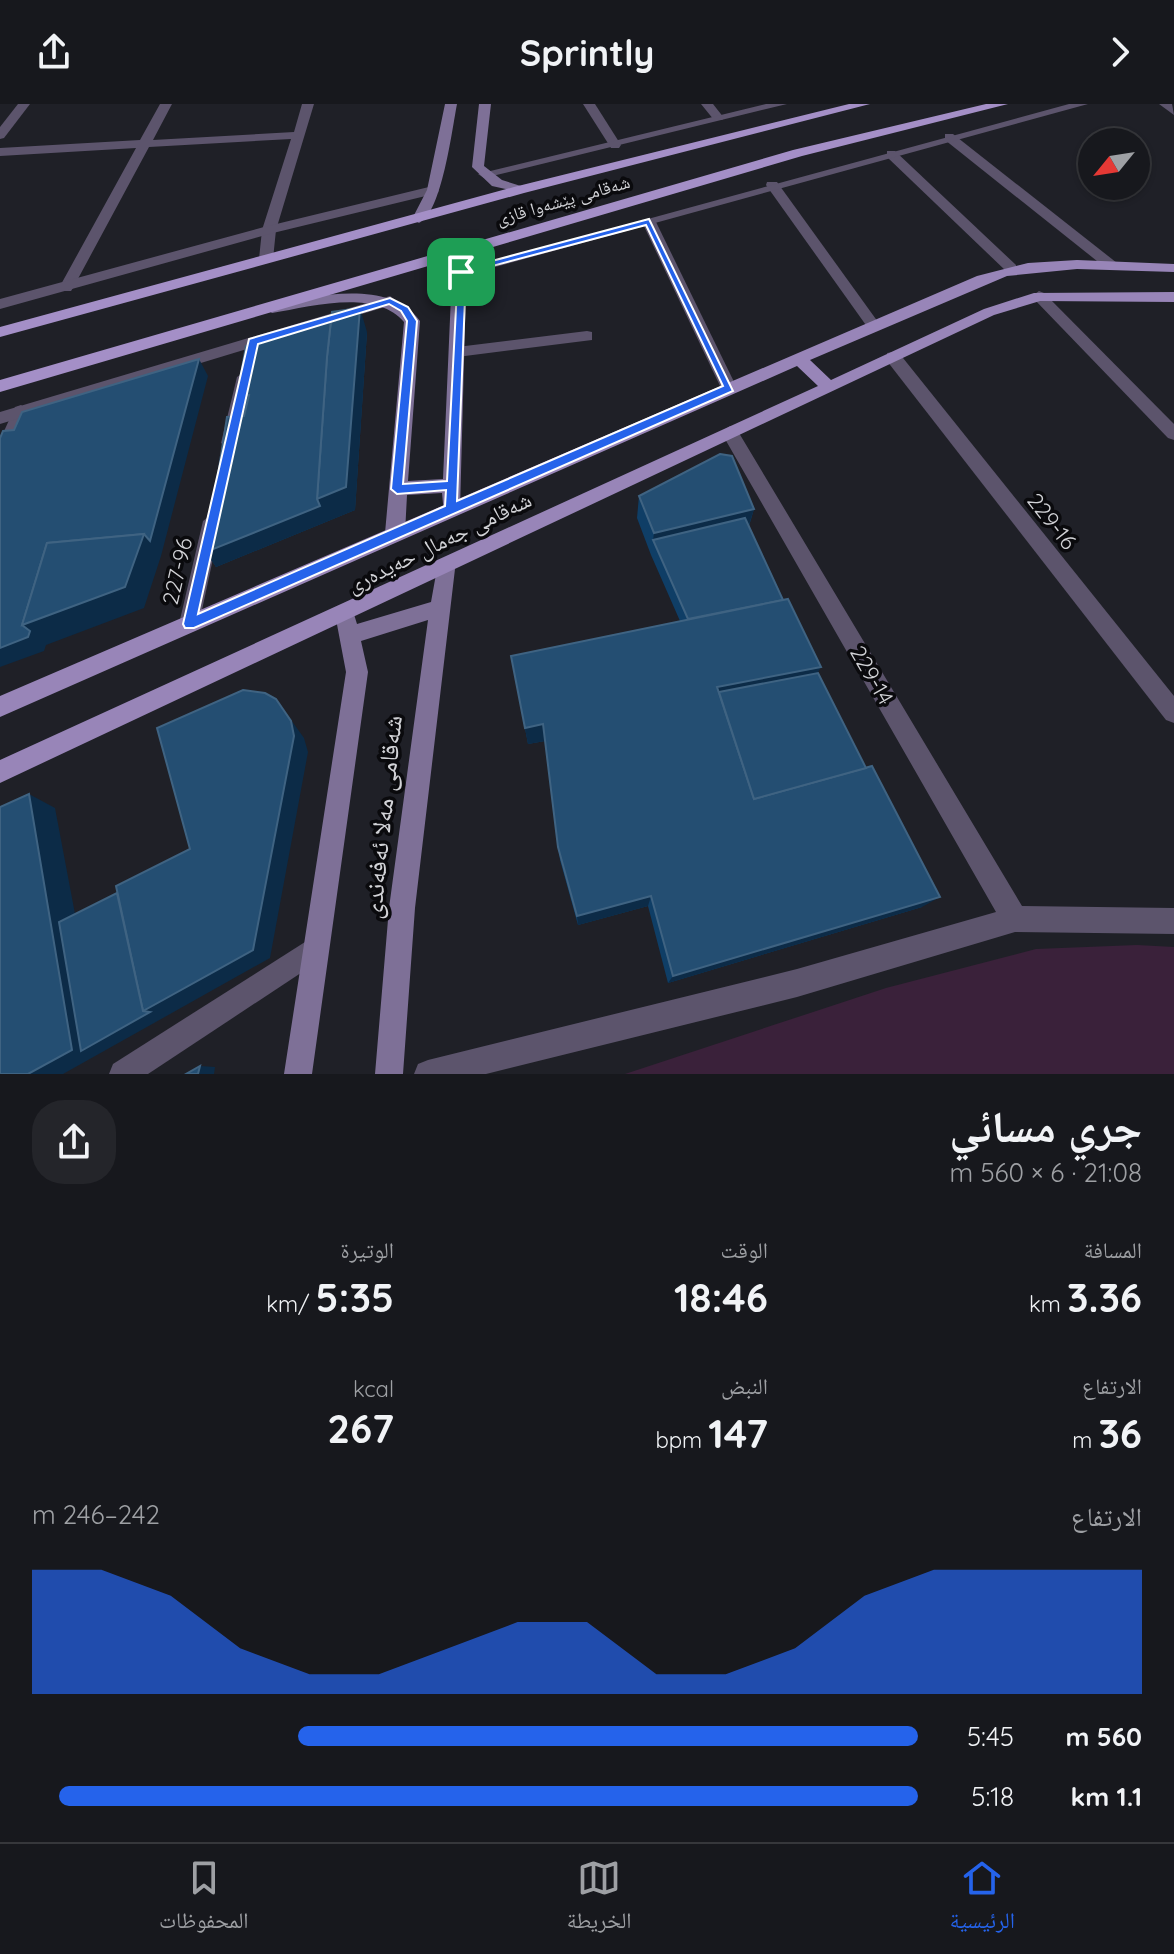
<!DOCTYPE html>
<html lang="ar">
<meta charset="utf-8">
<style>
:root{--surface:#17181d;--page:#24252a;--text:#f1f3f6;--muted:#9ea0a4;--line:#36373b;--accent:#2563eb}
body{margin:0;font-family:Quicksand,"Noto Naskh Arabic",sans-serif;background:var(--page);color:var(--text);direction:rtl;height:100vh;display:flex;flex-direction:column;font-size:30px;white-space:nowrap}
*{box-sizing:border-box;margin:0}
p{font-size:26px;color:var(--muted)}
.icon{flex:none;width:44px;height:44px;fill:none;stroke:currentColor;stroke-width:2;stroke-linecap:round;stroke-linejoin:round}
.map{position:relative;height:970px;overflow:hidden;direction:ltr}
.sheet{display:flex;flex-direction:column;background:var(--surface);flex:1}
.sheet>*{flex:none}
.needle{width:52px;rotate:240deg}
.controls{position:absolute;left:1078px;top:24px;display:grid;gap:16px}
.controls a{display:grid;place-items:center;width:72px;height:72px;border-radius:50%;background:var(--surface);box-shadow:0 2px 6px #0004,0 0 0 2px var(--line);font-size:40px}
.pin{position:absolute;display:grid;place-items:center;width:68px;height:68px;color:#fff;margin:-34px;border-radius:16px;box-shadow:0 4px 12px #0006}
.round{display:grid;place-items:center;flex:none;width:84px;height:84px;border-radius:32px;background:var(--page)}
.headline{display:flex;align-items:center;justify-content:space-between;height:136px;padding:0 32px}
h1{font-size:44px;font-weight:700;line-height:60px}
.figures{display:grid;grid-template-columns:repeat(3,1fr);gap:12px;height:136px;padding:8px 32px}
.figures div{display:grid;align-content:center}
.figures b{font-size:40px;font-weight:700}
.figures small{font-size:22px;font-weight:400}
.figures p{font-size:22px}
.chart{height:224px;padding:16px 32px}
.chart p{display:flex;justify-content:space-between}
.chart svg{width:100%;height:144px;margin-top:8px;fill:var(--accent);opacity:.7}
ul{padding:0 32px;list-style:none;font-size:26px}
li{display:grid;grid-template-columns:128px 96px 1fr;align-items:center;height:60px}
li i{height:20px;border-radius:10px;background:var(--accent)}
header{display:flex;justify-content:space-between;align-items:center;height:104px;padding:0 32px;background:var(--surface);font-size:36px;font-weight:700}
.tab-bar{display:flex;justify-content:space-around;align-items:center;height:112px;border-top:2px solid var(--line);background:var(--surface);font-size:22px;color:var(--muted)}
.tab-bar a{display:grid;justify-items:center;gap:4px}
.tab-bar .selected{color:var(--accent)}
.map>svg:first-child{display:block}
.green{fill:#3a213a}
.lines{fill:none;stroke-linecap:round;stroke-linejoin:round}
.service{fill:#5c546c;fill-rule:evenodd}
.minor{fill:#5c546c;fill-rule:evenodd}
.tertiary{fill:#5c546c;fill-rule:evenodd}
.secondary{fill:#7e7097;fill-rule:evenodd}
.primary{fill:#9885b8;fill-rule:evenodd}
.trunk{fill:#a48fc7;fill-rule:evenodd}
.wall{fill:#0f3e66}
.shaded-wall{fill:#0c2b47}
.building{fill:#244e72;stroke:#3f6382;stroke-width:2}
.route{fill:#2563eb;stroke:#fff;stroke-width:2;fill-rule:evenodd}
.labels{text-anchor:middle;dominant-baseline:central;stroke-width:7;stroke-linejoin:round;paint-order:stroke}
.far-street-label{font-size:18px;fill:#d2d3d7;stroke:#0a0a0d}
.street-label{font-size:22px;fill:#d2d3d7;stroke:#0a0a0d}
.near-street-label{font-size:26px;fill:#d2d3d7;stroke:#0a0a0d}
</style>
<header><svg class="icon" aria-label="forward" viewBox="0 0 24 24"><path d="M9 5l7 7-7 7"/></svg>Sprintly<svg class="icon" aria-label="share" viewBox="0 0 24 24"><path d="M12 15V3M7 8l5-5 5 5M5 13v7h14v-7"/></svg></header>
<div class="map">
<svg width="1174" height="970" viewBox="0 0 1174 970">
<rect width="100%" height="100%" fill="#1f2027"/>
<path class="green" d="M 1137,841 L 1174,843 L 1174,970 L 625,970 L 886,884 L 1036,845 Z"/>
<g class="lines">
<path class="service" d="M 587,227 L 592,228 L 592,236 L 457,253 L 449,248 L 457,243 Z"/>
<g class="minor">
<path d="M 18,0 L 30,0 L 4,34 L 0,35 L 0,23 Z"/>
<path d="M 160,0 L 172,0 L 153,36 L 294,28 L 302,0 L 314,0 L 276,126 L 273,155 L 266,159 L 259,155 L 262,126 L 291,35 L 149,43 L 73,184 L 71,187 L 61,187 L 59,184 L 136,44 L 0,52 L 0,44 L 140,36 Z"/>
<path d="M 583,0 L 595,0 L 621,41 L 619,44 L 611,44 Z"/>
<path d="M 701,0 L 713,0 L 724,14 L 722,16 L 714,16 Z"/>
<path d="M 1159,0 L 1172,0 L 1174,11 Z"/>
<path d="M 945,30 L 953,30 L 1117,159 L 1117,165 L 1107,165 L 945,36 Z"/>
<path d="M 887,47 L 895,47 L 1016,161 L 1016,167 L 1006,167 L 887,53 Z"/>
<path d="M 767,78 L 777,78 L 878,218 L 878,224 L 868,224 L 766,81 Z"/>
<path d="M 649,114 L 656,118 L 737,284 L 735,288 L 729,290 L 721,284 L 642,118 Z"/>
<path d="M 1039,187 L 1044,189 L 1174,320 L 1174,336 L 1168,334 L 1034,195 L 1032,192 Z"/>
<path d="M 893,248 L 899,249 L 1174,592 L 1174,619 L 1166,616 L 887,257 L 887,249 Z"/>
<path d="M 245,268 L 253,273 L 239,339 L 230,345 L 221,339 L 237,273 Z"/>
<path d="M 21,301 L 29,307 L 9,357 L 0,364 L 0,336 L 15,303 Z"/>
<path d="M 730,322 L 736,324 L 1022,802 L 1174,804 L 1174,830 L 1015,828 L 797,893 L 486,970 L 414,970 L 418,960 L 428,956 L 797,865 L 996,808 L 721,328 Z"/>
<path d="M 212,410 L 221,417 L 199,520 L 196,526 L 189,529 L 182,526 L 179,520 L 203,417 Z"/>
<path d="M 316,831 L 325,835 L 329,844 L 325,853 L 148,970 L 109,970 L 113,960 Z"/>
</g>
<g class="tertiary">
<path d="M 766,0 L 787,0 L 484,74 L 478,70 Z"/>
<path d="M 1069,0 L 1088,0 L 466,171 L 454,168 Z"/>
<path d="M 433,82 L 439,86 L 438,89 L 273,129 L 0,205 L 0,195 L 264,123 Z"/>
<path d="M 390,192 L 397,197 L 395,200 L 0,320 L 0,308 Z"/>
</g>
<g class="secondary">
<path d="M 445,0 L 457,0 C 452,25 442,109 419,119 L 412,115 L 427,86 Z"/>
<path d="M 479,0 L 491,0 L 484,62 L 502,76 L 524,83 L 524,89 L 492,82 L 472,63 Z"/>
<path d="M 460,142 L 467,146 L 460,405 L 458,410 L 444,410 L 442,389 L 407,391 L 405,429 L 395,436 L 385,429 L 404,218 C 375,184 310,203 272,209 L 265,204 L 272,199 C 317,193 388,174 420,217 L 408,377 L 443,375 L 453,146 Z"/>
<path d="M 445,457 L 452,459 L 455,465 L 415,804 L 403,970 L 375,970 L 389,804 L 428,516 L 361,537 L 368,568 L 312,970 L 284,970 L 346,568 L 335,510 L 338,504 L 345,501 L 352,504 L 357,520 L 431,498 L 438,459 Z"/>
</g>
<path class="primary" d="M 1077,156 L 1174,160 L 1174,168 L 1077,165 L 1007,172 L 810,256 L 831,276 L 984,205 L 1034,189 L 1174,188 L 1174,198 L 1040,197 L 994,211 L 0,679 L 0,656 L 818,282 L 797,262 L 0,613 L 0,592 L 977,172 L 1028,159 Z"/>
<g class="trunk">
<path d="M 849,0 L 870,0 L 524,89 L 0,233 L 0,223 L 514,83 Z"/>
<path d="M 986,0 L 1008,0 L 802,52 L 0,288 L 0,276 L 793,46 Z"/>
</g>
</g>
<g class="wall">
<path d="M 367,228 L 355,406 L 216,463 L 206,448 L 245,308 L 237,292 Z"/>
<path d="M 639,392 L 754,405 L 749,422 L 818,569 L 922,803 L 668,879 L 648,802 L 578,821 L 560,756 L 545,637 L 528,640 L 511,552 L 680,517 L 651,451 L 637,414 Z"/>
</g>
<g class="shaded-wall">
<path d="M 360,204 L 367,228 L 355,406 L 216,463 L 206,448 L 317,395 Z"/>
<path d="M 199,255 L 208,272 L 161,452 L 144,504 L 46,541 L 44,547 L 0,563 L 0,544 L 22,521 Z"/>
<path d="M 754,405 L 747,427 L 653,436 L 654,429 Z"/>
<path d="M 821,563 L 811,581 L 716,589 L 717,583 Z"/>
<path d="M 276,595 L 304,634 L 308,648 L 270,854 L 63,970 L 28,970 L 29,690 L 55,704 L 99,937 L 143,907 L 163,895 Z"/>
<path d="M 543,620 L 545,637 L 528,640 L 525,624 Z"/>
<path d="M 651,792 L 648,802 L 578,821 L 577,812 Z"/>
<path d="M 940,793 L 922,803 L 668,879 L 673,872 Z"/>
<path d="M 200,962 L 215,963 L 214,970 L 198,970 Z"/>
</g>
<g class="building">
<path d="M 360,204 L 346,383 L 317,395 L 327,253 L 332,208 Z"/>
<path d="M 331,216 L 327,253 L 317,395 L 320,402 L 206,448 L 227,313 L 244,312 L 249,291 L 237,292 L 246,242 Z"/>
<path d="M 199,255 L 150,437 L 144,430 L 47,439 L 22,521 L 30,527 L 28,533 L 0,544 L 0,334 L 3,327 L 14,326 L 22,308 Z"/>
<path d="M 720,350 L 732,352 L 754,405 L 654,429 L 639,392 Z"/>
<path d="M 745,414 L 783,496 L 688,515 L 653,436 Z"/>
<path d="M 144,430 L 125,483 L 22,521 L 47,439 Z"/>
<path d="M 788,495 L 821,563 L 717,583 L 754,695 L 872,662 L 940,793 L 673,872 L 651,792 L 577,812 L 558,743 L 543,620 L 525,624 L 511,552 Z"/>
<path d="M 818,569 L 866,664 L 754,695 L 719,588 Z"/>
<path d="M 243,586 L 265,589 L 276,595 L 291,617 L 294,632 L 253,846 L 143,907 L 116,782 L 190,745 L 157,624 Z"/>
<path d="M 29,690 L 72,946 L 28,970 L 0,970 L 0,703 Z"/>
<path d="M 117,789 L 143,907 L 150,908 L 81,947 L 59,818 Z"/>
<path d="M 200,962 L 198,970 L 186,970 Z"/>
</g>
<path class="route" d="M 649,115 L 733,287 L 194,524 L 185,524 L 183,520 L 249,235 L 390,194 L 408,203 L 417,217 L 403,380 L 447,377 L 458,166 ZM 646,121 L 723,282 L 457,397 L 466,169 ZM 389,200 L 401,207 L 407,217 L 391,385 L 397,390 L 446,386 L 445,402 L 198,510 L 258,240 Z"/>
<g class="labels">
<g class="far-street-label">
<text transform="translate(563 96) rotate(-16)">شەقامی پێشەوا قازی</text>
</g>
<g class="street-label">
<text transform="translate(1052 417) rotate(52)">229-16</text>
<text transform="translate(439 438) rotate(-26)">شەقامی جەمال حەیدەری</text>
<text transform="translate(177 467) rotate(-77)">227-96</text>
<text transform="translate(872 571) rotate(60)">229-14</text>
</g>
<g class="near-street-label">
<text transform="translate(382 713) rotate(-84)">شەقامی مەلا ئەفەندی</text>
</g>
</g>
</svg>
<div class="controls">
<a><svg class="needle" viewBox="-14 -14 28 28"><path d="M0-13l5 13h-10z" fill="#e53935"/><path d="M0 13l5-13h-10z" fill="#9ea0a4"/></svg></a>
</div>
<div class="pin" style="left:461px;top:168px;background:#1e9e55"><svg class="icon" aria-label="arrive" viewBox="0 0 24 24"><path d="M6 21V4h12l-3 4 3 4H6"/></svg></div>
</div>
<section class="sheet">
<div class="headline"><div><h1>جري مسائي</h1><p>21:08 · 6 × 560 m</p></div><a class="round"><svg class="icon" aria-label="share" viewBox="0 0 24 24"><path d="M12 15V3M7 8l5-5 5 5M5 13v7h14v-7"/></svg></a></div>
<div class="figures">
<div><p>المسافة</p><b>3.36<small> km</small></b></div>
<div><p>الوقت</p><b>18:46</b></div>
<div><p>الوتيرة</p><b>5:35<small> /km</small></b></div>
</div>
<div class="figures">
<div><p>الارتفاع</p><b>36<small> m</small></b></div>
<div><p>النبض</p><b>147<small> bpm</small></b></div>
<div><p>kcal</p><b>267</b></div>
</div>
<div class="chart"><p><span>الارتفاع</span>242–246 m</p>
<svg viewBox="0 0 160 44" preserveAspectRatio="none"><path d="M0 44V6L10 6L20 14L30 30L40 38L50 38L60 30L70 22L80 22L90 38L100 38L110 30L120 14L130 6L140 6L150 6L160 6V44z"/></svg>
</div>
<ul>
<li><b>560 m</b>5:45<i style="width:70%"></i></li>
<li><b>1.1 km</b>5:18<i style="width:97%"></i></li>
</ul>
</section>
<nav class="tab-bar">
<a class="selected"><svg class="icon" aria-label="home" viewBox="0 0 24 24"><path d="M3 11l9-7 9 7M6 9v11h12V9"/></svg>الرئيسية</a>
<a><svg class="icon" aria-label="map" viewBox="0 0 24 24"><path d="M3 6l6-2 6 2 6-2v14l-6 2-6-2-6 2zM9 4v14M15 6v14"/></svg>الخريطة</a>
<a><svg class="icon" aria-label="saved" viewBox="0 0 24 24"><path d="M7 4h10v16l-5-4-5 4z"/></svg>المحفوظات</a>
</nav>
